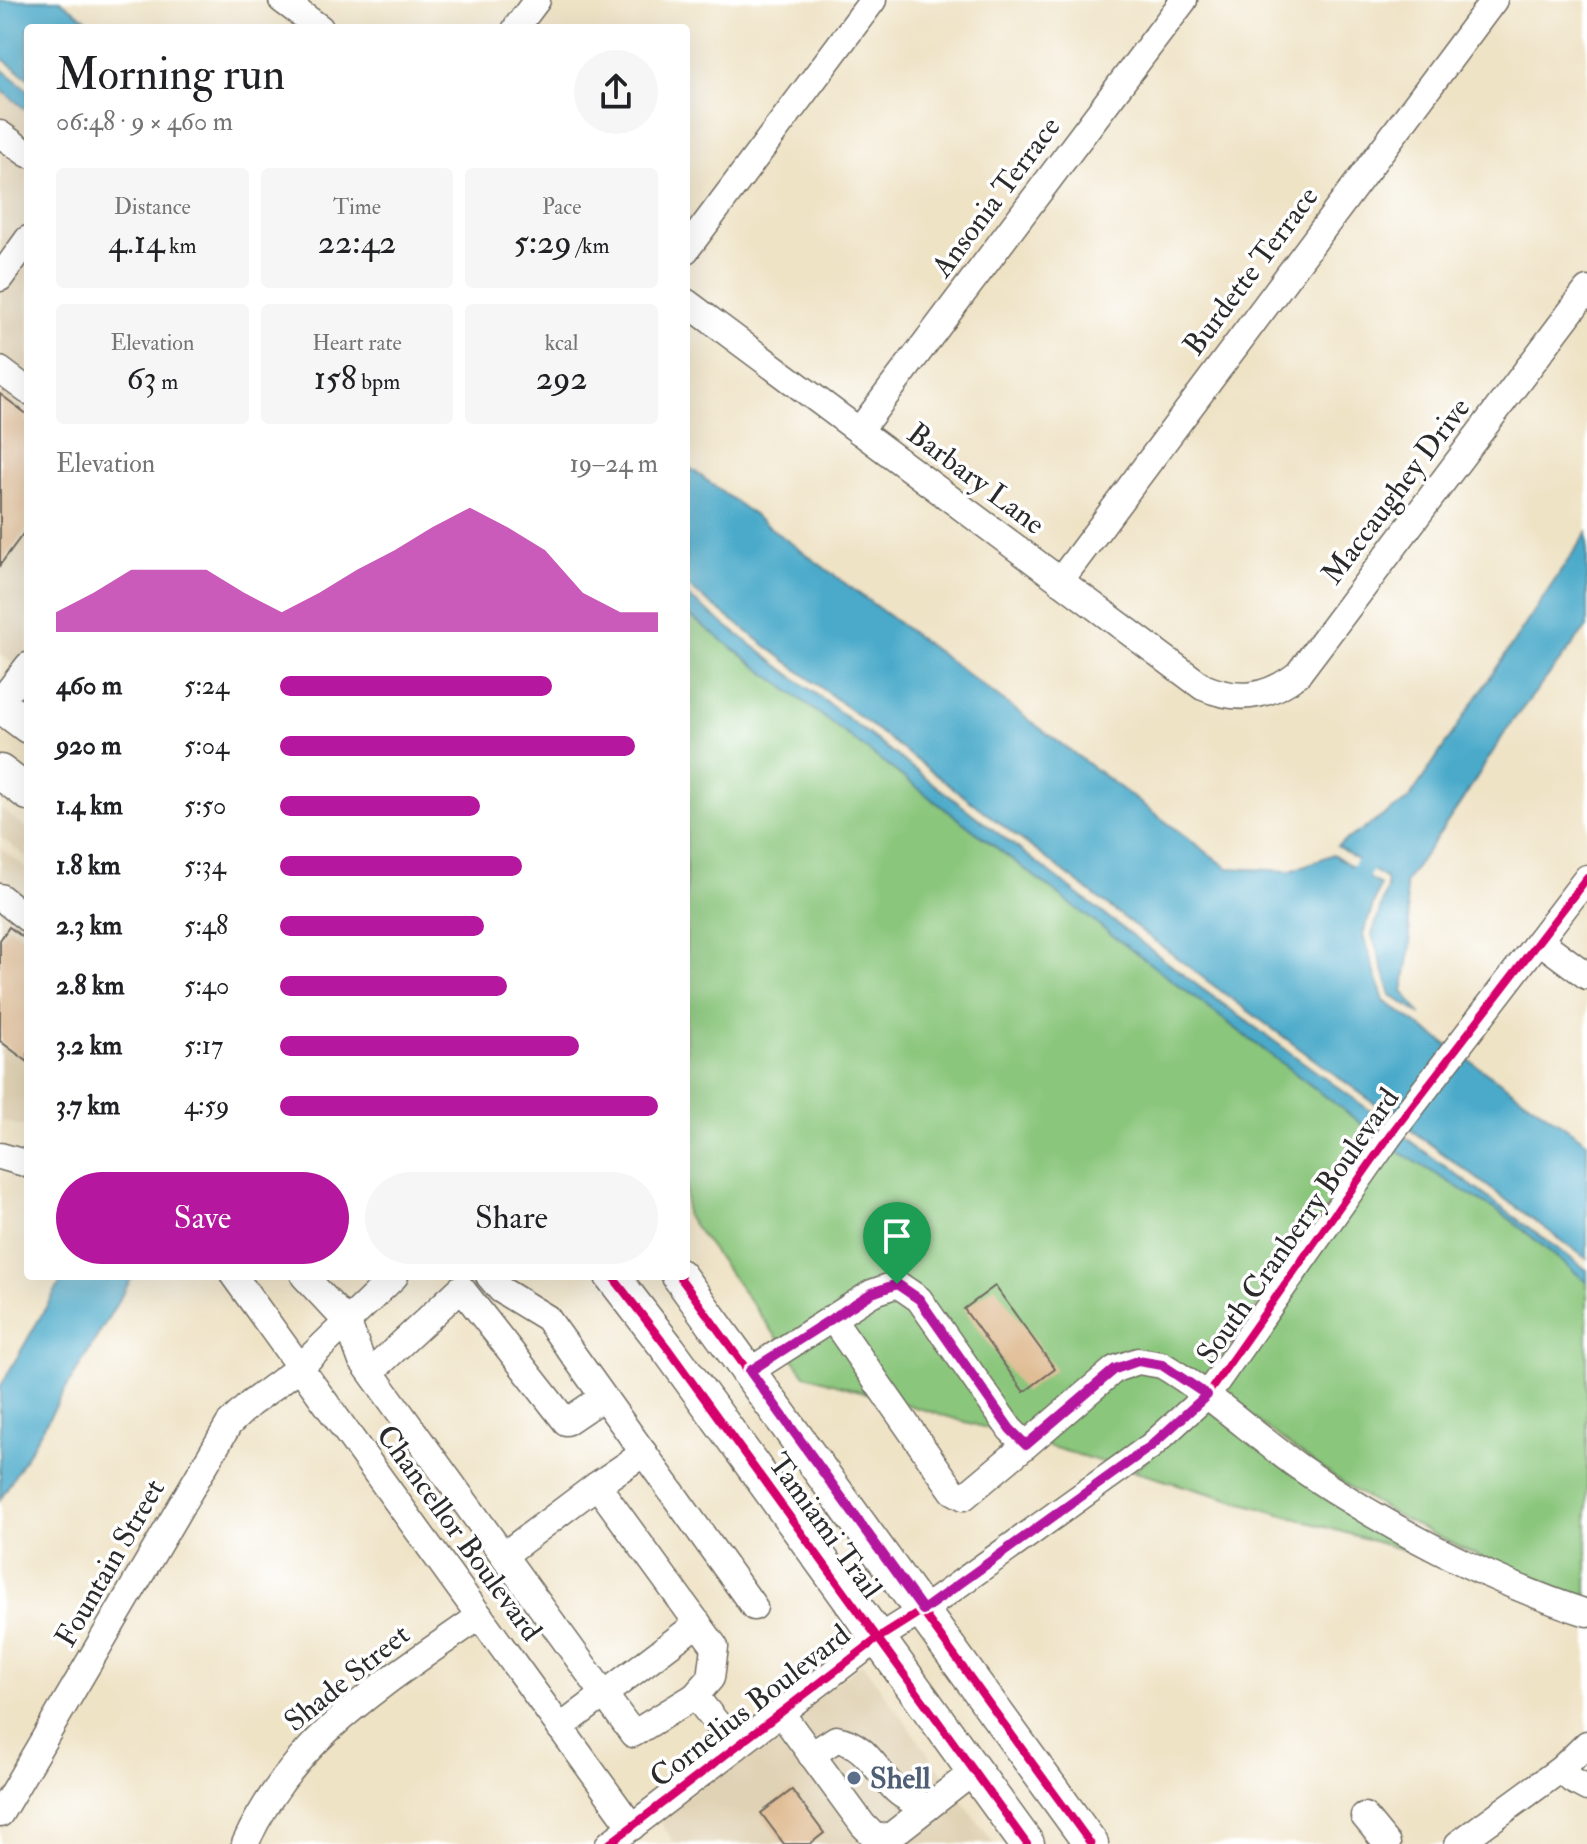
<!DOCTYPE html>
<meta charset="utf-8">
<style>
:root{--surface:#fff;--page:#f6f6f6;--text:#202124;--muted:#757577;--accent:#b5179e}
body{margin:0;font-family:"IM FELL Double Pica",serif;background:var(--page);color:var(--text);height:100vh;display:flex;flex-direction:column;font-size:30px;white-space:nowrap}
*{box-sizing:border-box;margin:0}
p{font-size:26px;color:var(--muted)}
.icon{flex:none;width:44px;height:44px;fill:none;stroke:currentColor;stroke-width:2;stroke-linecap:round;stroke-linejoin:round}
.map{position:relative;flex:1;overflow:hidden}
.panel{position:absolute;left:24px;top:24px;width:666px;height:1256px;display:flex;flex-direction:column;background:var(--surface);border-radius:8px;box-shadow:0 8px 32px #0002}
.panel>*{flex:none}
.pin{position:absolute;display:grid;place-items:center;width:68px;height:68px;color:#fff;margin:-82px -34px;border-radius:50% 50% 50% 0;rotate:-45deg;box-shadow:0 0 8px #0007}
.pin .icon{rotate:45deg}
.round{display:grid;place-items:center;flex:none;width:84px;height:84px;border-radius:42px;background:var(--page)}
.overview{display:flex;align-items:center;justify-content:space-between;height:136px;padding:0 32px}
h1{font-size:44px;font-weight:600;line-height:60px}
.metrics{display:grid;grid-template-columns:repeat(3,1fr);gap:12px;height:136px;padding:8px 32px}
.metrics div{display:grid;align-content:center;border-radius:8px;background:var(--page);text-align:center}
.metrics b{font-size:34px;font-weight:600}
.metrics small{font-size:22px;font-weight:400}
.metrics p{font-size:22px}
.chart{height:224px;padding:16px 32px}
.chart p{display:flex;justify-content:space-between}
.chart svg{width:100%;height:144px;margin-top:8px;fill:var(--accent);opacity:.7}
.primary-button{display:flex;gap:16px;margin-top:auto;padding:16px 32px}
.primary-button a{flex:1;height:92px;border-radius:48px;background:var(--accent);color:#fff;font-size:32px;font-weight:600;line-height:92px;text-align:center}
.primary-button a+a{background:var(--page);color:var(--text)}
ul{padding:0 32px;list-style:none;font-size:26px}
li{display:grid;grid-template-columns:128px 96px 1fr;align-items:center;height:60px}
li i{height:20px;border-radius:10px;background:var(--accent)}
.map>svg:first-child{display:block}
.built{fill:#e0d2b4}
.green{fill:#8ac67b;stroke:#5a7853;stroke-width:2}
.water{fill:#4baaca;stroke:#3b6a7a;stroke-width:2}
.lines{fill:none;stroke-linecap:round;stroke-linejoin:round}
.canal{stroke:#4baaca;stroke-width:20}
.building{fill:#e0bd95}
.minor-casing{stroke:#706b61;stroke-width:29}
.major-casing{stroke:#706b61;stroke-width:37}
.minor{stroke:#fff;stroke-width:26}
.major{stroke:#fff;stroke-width:34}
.cycleway-casing{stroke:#fff;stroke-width:13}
.cycleway{stroke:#d6006c;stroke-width:8}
.route-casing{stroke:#fff;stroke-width:16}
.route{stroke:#b5179e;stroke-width:10}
.service-dot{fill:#5c6f8a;stroke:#fff;stroke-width:3}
.labels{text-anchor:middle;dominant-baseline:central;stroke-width:7;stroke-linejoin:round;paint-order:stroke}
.street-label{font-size:30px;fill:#2b2b2b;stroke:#fff}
.service-label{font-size:30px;font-weight:bold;fill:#4e5e75;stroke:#fff;text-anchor:start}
</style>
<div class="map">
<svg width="1587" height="1844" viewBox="0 0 1587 1844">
<rect width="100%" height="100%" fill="#fff"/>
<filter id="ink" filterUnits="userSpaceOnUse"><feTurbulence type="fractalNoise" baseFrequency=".0125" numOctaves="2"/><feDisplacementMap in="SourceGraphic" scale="16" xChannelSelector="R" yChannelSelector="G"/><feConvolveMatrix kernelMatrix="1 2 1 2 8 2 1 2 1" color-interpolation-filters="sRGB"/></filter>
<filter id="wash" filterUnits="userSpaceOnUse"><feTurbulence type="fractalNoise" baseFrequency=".006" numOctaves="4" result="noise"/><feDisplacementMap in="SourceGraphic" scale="32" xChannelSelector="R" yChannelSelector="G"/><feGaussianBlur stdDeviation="1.8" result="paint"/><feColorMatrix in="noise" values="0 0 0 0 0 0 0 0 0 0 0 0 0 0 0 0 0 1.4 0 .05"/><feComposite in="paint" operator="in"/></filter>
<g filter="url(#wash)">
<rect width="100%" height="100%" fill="#efe3c6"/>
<g class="built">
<path d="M 0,89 L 28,111 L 28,650 L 16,666 L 0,654 Z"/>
<path d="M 0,808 L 28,829 L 28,858 L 0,837 Z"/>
<path d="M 0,848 L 28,869 L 28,1128 L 0,1120 Z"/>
<path d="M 862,1663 L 994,1844 L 675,1844 L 658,1819 Z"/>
</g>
<g class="green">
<path d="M 686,613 L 1378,1136 L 1200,1388 L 1146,1438 L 1109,1464 L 805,1375 L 686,1215 Z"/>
<path d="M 1393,1148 L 1510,1219 L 1587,1282 L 1587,1602 C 1513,1571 1439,1541 1370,1500 C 1317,1468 1269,1430 1220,1393 Z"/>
<path d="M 1207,1409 L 1435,1559 L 1133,1471 Z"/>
</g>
<g class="water">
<path d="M 0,0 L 60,0 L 98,28 L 28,28 L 28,78 L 0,57 Z"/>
<path d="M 0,68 L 28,90 L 28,111 L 0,89 Z"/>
<path d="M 686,465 L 1228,868 L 1291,871 L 1333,854 L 1380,885 L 1363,935 L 1384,1001 L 1587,1142 L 1587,1259 L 1206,980 L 686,585 Z"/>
<path d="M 1587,532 L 1587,627 L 1511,723 L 1460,804 L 1405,883 L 1411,946 L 1403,991 L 1421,1015 L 1391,995 L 1372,935 L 1387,888 L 1386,879 L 1337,846 L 1409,799 Z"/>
<path d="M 686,595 L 1201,988 L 1387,1123 L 1378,1136 L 686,613 Z"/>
<path d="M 1402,1135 L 1587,1270 L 1587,1282 L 1510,1219 L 1393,1148 Z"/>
<path d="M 64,1276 L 133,1276 L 0,1500 L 0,1387 Z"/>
</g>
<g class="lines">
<path class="canal" d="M 1360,872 L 1381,842"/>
</g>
<g id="blocks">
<g class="building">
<path d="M 0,394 L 28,415 L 28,527 L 0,565 Z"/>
<path d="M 9,927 L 28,941 L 28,1062 L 0,1041 L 0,940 Z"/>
<path d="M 995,1286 L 1055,1369 L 1024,1392 L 964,1309 Z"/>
<path d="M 792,1790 L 824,1833 L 810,1844 L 784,1844 L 761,1813 Z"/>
</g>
</g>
</g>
<g filter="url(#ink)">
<use href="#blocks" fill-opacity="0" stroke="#706b61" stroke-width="2"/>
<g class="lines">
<defs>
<g id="minor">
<path d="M 282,0 L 320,28"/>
<path d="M 516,28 L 537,0"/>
<path d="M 0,134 L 28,154"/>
<path d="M 686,250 L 873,0"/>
<path d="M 0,278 L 28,239"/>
<path d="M 686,302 L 1203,687 C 1238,702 1268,698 1298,674 L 1587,290"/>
<path d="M 0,370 L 28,391"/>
<path d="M 859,431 L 1184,0"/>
<path d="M 1060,581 L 1494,0"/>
<path d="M 0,702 L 28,666"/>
<path d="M 0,897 L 28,919"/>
<path d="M 1540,941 L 1587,976"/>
<path d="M 0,1156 L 28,1164"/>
<path d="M 234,1276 L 632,1827"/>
<path d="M 304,1276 L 348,1323 L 361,1359 L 633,1734 L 695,1696"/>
<path d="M 489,1276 L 501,1290 L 547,1318 L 754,1607"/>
<path d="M 832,1318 L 953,1491 L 964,1497 L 1026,1445"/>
<path d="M 750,1371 L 872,1293 L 897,1284 L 919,1299 L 1010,1429 L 1026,1445 L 1115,1369 L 1138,1361 L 1162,1365 C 1211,1394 1253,1434 1299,1467 C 1382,1525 1491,1582 1587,1613"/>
<path d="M 371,1372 L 461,1288 L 566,1422 L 603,1397"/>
<path d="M 644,1453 L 597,1485 L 715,1647 L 711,1678 L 695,1696 L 736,1747"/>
<path d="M 504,1555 L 597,1485"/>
<path d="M 781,1713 L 863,1825 L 876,1838 L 892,1835 L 973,1772"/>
<path d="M 560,1728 L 698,1623"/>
<path d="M 1587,1744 L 1561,1769 L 1572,1780 L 1587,1788"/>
<path d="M 811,1755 L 836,1739 C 866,1744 874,1768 894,1788 C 903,1798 916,1802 928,1807"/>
<path d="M 0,1814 L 229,1424 L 250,1404 L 300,1367 L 395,1276"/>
<path d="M 1364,1816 L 1387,1844"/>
<path d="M 245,1844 C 295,1734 386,1683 480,1616"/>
<path d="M 609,1844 L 877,1639 L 923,1610 L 1151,1446 L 1207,1395 L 1390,1135 L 1587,878"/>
<path d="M 1458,1844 L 1561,1769"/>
</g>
<g id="major">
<path d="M 0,705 L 28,726"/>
<path d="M 0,772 L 28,793"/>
<path d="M 612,1276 L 669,1350 L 1027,1844"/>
<path d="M 679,1276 L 1091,1844"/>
</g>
</defs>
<use href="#minor" class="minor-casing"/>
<use href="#major" class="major-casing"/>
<use href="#minor" class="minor"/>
<use href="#major" class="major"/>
<defs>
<g id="cycleway">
<path d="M 612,1276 L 669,1350 L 1027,1844"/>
<path d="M 679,1276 L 1091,1844"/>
<path d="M 609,1844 L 877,1639 L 923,1610 L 1151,1446 L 1207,1395 L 1390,1135 L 1587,878"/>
</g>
</defs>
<use href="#cycleway" class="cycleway-casing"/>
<use href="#cycleway" class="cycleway"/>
</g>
</g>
<g class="lines" filter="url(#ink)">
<defs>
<path id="route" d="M 897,1284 L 919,1299 L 1010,1429 L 1026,1445 L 1115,1369 L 1138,1361 L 1162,1365 L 1207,1395 L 1151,1446 L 923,1610 L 750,1371 L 872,1293 Z"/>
</defs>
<use href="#route" class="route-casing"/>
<use href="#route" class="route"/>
</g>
<circle class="service-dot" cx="854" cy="1778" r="8"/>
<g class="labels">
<g class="street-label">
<text transform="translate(996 197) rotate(-53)">Ansonia Terrace</text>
<text transform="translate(1251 271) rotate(-53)">Burdette Terrace</text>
<text transform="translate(976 479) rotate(37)">Barbary Lane</text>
<text transform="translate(1396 491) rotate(-53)">Maccaughey Drive</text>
<text transform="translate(1298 1226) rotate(-55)">South Cranberry Boulevard</text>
<text transform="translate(825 1526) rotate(54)">Tamiami Trail</text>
<text transform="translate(459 1533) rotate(54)">Chancellor Boulevard</text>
<text transform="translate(110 1563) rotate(-60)">Fountain Street</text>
<text transform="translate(347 1678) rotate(-39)">Shade Street</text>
<text transform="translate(750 1706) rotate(-38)">Cornelius Boulevard</text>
</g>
<g class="service-label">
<text x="870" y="1778">Shell</text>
</g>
</g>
</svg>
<div class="pin" style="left:897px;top:1284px;background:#1e9e55"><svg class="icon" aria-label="arrive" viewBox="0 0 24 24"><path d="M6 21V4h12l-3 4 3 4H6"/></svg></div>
<section class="panel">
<div class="overview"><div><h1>Morning run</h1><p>06:48 · 9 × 460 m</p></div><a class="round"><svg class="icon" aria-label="share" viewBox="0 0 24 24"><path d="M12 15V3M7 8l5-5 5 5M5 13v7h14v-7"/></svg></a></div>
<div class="metrics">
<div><p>Distance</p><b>4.14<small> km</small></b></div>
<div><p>Time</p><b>22:42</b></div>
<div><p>Pace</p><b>5:29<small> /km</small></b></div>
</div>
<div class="metrics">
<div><p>Elevation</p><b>63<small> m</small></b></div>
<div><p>Heart rate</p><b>158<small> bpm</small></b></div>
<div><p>kcal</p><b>292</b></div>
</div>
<div class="chart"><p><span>Elevation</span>19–24 m</p>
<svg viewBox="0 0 160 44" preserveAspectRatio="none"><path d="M0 44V38L10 32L20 25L30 25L40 25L50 32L60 38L70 32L80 25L90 19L100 12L110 6L120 12L130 19L140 32L150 38L160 38V44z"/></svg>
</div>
<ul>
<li><b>460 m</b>5:24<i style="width:72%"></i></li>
<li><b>920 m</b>5:04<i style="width:94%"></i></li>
<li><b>1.4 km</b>5:50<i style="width:53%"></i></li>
<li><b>1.8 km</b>5:34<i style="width:64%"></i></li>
<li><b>2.3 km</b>5:48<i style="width:54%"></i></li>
<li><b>2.8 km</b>5:40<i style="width:60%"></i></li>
<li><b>3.2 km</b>5:17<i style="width:79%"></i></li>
<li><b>3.7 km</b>4:59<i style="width:100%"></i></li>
</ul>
<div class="primary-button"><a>Save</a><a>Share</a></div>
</section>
</div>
